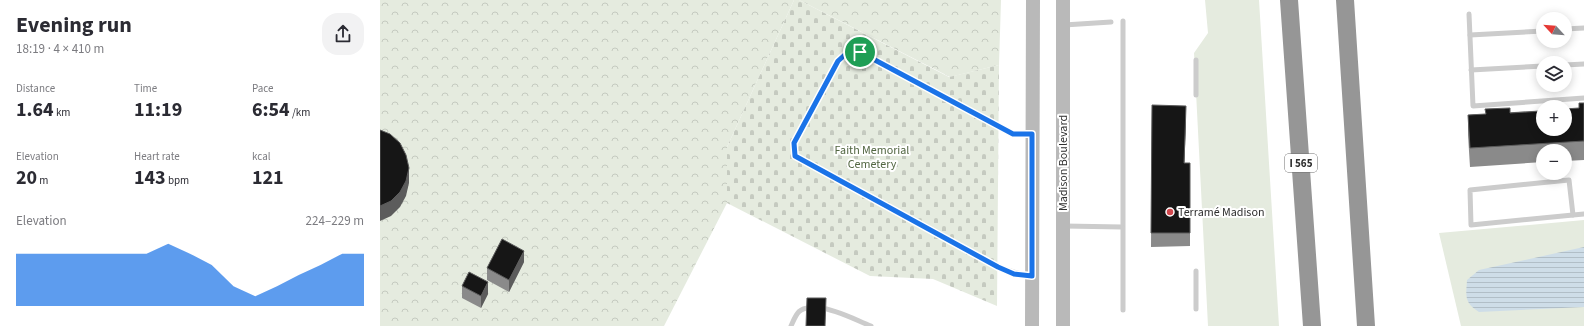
<!DOCTYPE html>
<meta charset="utf-8">
<style>
:root{--surface:#fff;--page:#f2f2f3;--text:#2b2b33;--muted:#7c7c81;--accent:#1a73e8}
body{margin:0;font-family:"Source Sans 3",sans-serif;background:var(--page);color:var(--text);height:100vh;display:flex;flex-direction:column;font-size:15px;white-space:nowrap}
*{box-sizing:border-box;margin:0}
p{font-size:13px;color:var(--muted)}
.icon{flex:none;width:22px;height:22px;fill:none;stroke:currentColor;stroke-width:2;stroke-linecap:round;stroke-linejoin:round}
.map{position:relative;flex:1;overflow:hidden}
.details{display:flex;flex-direction:column;background:var(--surface);width:380px}
.details>*{flex:none}
.needle{width:26px;rotate:296deg}
.fabs{position:absolute;left:1156px;top:12px;display:grid;gap:8px}
.fabs a{display:grid;place-items:center;width:36px;height:36px;border-radius:50%;background:var(--surface);box-shadow:0 2px 10px #0003;font-size:20px}
.pin{position:absolute;display:grid;place-items:center;width:34px;height:34px;color:#fff;margin:-17px;border:2px solid #fff;border-radius:50%;box-shadow:0 1px 4px #0007}
.round{display:grid;place-items:center;flex:none;width:42px;height:42px;border-radius:16px;background:var(--page)}
.summary{display:flex;align-items:center;justify-content:space-between;height:68px;padding:0 16px}
h1{font-size:22px;font-weight:700;line-height:30px}
.metrics{display:grid;grid-template-columns:repeat(3,1fr);gap:6px;height:68px;padding:4px 16px}
.metrics div{display:grid;align-content:center}
.metrics b{font-size:20px;font-weight:700}
.metrics small{font-size:11px;font-weight:400}
.metrics p{font-size:11px}
.chart{height:112px;padding:8px 16px}
.chart p{display:flex;justify-content:space-between}
.chart svg{width:100%;height:72px;margin-top:4px;fill:var(--accent);opacity:.7}
main{display:flex;flex:1;min-height:0}
.map>svg:first-child{display:block}
.grass{fill:#e5ebdf}
.forest{fill:url(#forest-crowns)}
.cemetery{fill:url(#cemetery-stones)}
.water{fill:url(#water-rules)}
.lines{fill:none;stroke-linecap:round;stroke-linejoin:round}
.lane{stroke:#ccc;stroke-width:5}
.secondary{stroke:#b9b9b9;stroke-width:14}
.highway{stroke:#969696;stroke-width:18}
.wall{fill:#8a8a8a}
.shaded-wall{fill:#5c5c5c}
.building{fill:#161616;stroke:#5c5c5c}
.route-casing{stroke:#fff;stroke-width:8}
.route{stroke:#1a73e8;stroke-width:5}
.poi-dot{fill:#d1474d;stroke:#fff;stroke-width:1.5}
.labels{text-anchor:middle;dominant-baseline:central;stroke-width:4;stroke-linejoin:round;paint-order:stroke}
.shield{fill:#fff;stroke:#6d6d6d;stroke-width:1}
.shield-label{font-size:11px;font-weight:bold;fill:#2f2f2f}
.park-label{font-size:12px;fill:#526642;stroke:#fff}
.street-label{font-size:12px;fill:#2f2f2f;stroke:#fff}
.poi-label{font-size:12px;fill:#2f2f2f;stroke:#fff;text-anchor:start}
</style>
<main>
<section class="details">
<div class="summary"><div><h1>Evening run</h1><p>18:19 · 4 × 410 m</p></div><a class="round"><svg class="icon" aria-label="share" viewBox="0 0 24 24"><path d="M12 15V3M7 8l5-5 5 5M5 13v7h14v-7"/></svg></a></div>
<div class="metrics">
<div><p>Distance</p><b>1.64<small> km</small></b></div>
<div><p>Time</p><b>11:19</b></div>
<div><p>Pace</p><b>6:54<small> /km</small></b></div>
</div>
<div class="metrics">
<div><p>Elevation</p><b>20<small> m</small></b></div>
<div><p>Heart rate</p><b>143<small> bpm</small></b></div>
<div><p>kcal</p><b>121</b></div>
</div>
<div class="chart"><p><span>Elevation</span>224–229 m</p>
<svg viewBox="0 0 160 44" preserveAspectRatio="none"><path d="M0 44V12L10 12L20 12L30 12L40 12L50 12L60 12L70 6L80 12L90 19L100 32L110 38L120 32L130 25L140 19L150 12L160 12V44z"/></svg>
</div>
</section>
<div class="map">
<svg width="1204" height="326" viewBox="0 0 1204 326">
<defs>
<pattern id="forest-crowns" width="20" height="18" patternUnits="userSpaceOnUse"><rect width="20" height="18" fill="#e5ebdf"/><path d="M2 6a3 3 0 1 1 6 0M12 15a3 3 0 1 1 6 0" fill="none" stroke="#c5cac0"/></pattern>
<pattern id="cemetery-stones" width="16" height="16" patternUnits="userSpaceOnUse"><rect width="16" height="16" fill="#e5ebdf"/><path d="M2 7V4a2 2 0 0 1 4 0v3zM10 15v-3a2 2 0 0 1 4 0v3z" fill="#c5cac0"/></pattern>
<pattern id="water-rules" width="6" height="5" patternUnits="userSpaceOnUse"><rect width="6" height="5" fill="#cedde8"/><path d="M0 2.5h6" fill="none" stroke="#b1bec7"/></pattern>
</defs>
<rect width="100%" height="100%" fill="#fff"/>
<g class="grass">
<path d="M 825,0 L 879,0 L 899,326 L 828,326 L 814,53 L 828,33 Z"/>
<path d="M 1204,220 L 1204,326 L 1081,326 L 1059,233 Z"/>
</g>
<g class="forest">
<path d="M 0,0 L 414,0 L 347,147 L 347,203 L 284,326 L 0,326 Z"/>
<path d="M 419,0 L 621,0 L 619,65 L 570,77 Z"/>
</g>
<path class="cemetery" d="M 414,0 L 419,0 L 569,77 L 619,65 L 617,306 L 553,279 L 490,276 L 347,203 L 347,147 Z"/>
<path class="water" d="M 1204,247 L 1204,307 L 1099,312 C 1084,302 1086,297 1087,280 L 1099,270 Z"/>
<g class="lines">
<g class="lane">
<path d="M 1089,14 L 1093,106 L 1204,98"/>
<path d="M 743,21 L 743,310"/>
<path d="M 684,25 L 731,22"/>
<path d="M 1185,29 L 1204,28"/>
<path d="M 1090,35 L 1163,31"/>
<path d="M 816,60 L 816,95"/>
<path d="M 1185,65 L 1204,64"/>
<path d="M 1091,70 L 1163,66"/>
<path d="M 1189,180 L 1193,215 L 1091,225 L 1090,190 Z"/>
<path d="M 1193,215 L 1204,214"/>
<path d="M 684,226 L 742,227"/>
<path d="M 816,271 L 816,309"/>
<path d="M 651,276 C 616,271 586,248 555,231 C 509,206 462,182 415,156 L 414,143 L 458,61 L 468,52 L 480,52 L 633,133 L 651,134"/>
<path d="M 440,308 C 455,309 476,320 491,326"/>
<path d="M 411,326 C 416,315 418,307 432,308"/>
</g>
<g class="secondary">
<path d="M 652,326 L 653,0"/>
<path d="M 683,326 L 683,0"/>
</g>
<g class="highway">
<path d="M 909,0 L 932,326"/>
<path d="M 965,0 L 986,326"/>
</g>
</g>
<g class="wall">
<path d="M 1204,103 L 1204,160 L 1185,161 L 1185,151 L 1163,151 L 1163,162 L 1090,167 L 1088,135 L 1088,115 L 1199,108 Z"/>
<path d="M 772,105 L 806,120 L 804,163 L 810,163 L 810,246 L 771,247 Z"/>
<path d="M 144,262 L 129,292 L 107,280 L 107,268 Z"/>
<path d="M 82,286 L 108,294 L 101,308 L 82,298 Z"/>
</g>
<g class="shaded-wall">
<path d="M 806,106 L 806,120 L 804,177 L 804,163 Z"/>
<path d="M 29,168 L 29,183 L 26,196 L 20,207 L 11,216 L 0,221 L 0,206 Z"/>
<path d="M 144,251 L 144,262 L 129,292 L 129,280 Z"/>
<path d="M 108,282 L 108,294 L 101,308 L 101,296 Z"/>
</g>
<g class="building">
<path d="M 1199,103 L 1204,103 L 1204,141 L 1090,148 L 1088,115 L 1106,114 L 1105,109 L 1130,108 L 1130,113 L 1163,111 L 1163,129 L 1185,129 L 1185,109 L 1199,108 Z"/>
<path d="M 772,105 L 806,106 L 804,163 L 810,163 L 810,233 L 771,233 Z"/>
<path d="M 0,130 L 10,134 L 20,143 L 26,155 L 29,168 L 26,181 L 20,192 L 11,201 L 0,206 Z"/>
<path d="M 122,239 L 144,251 L 129,280 L 107,268 Z"/>
<path d="M 89,272 L 108,282 L 101,296 L 82,286 Z"/>
<path d="M 427,298 L 446,298 L 445,326 L 426,326 Z"/>
</g>
<g class="lines">
<defs>
<path id="route" d="M 468,52 L 480,52 L 633,134 L 652,134 L 652,276 L 634,274 L 618,267 L 415,156 L 414,143 L 458,61 Z"/>
</defs>
<use href="#route" class="route-casing"/>
<use href="#route" class="route"/>
</g>
<circle class="poi-dot" cx="790" cy="212" r="4"/>
<g class="labels">
<rect class="shield" x="905" y="154" width="32" height="18" rx="3"/>
<g class="shield-label">
<text x="921" y="163">I 565</text>
</g>
<g class="park-label">
<text x="492" y="150">Faith Memorial<tspan x="492" dy="14">Cemetery</tspan></text>
</g>
<g class="street-label">
<text transform="translate(683 163) rotate(-90)">Madison Boulevard</text>
</g>
<g class="poi-label">
<text x="798" y="212">Terramé Madison</text>
</g>
</g>
</svg>
<div class="fabs">
<a><svg class="needle" viewBox="-14 -14 28 28"><path d="M0-13l5 13h-10z" fill="#e53935"/><path d="M0 13l5-13h-10z" fill="#7c7c81"/></svg></a>
<a><svg class="icon" aria-label="layers" viewBox="0 0 24 24"><path d="M12 4l9 5-9 5-9-5zM3 14l9 5 9-5"/></svg></a>
<a>+</a>
<a>−</a>
</div>
<div class="pin" style="left:480px;top:52px;background:#1e9e55"><svg class="icon" aria-label="arrive" viewBox="0 0 24 24"><path d="M6 21V4h12l-3 4 3 4H6"/></svg></div>
</div>
</main>
